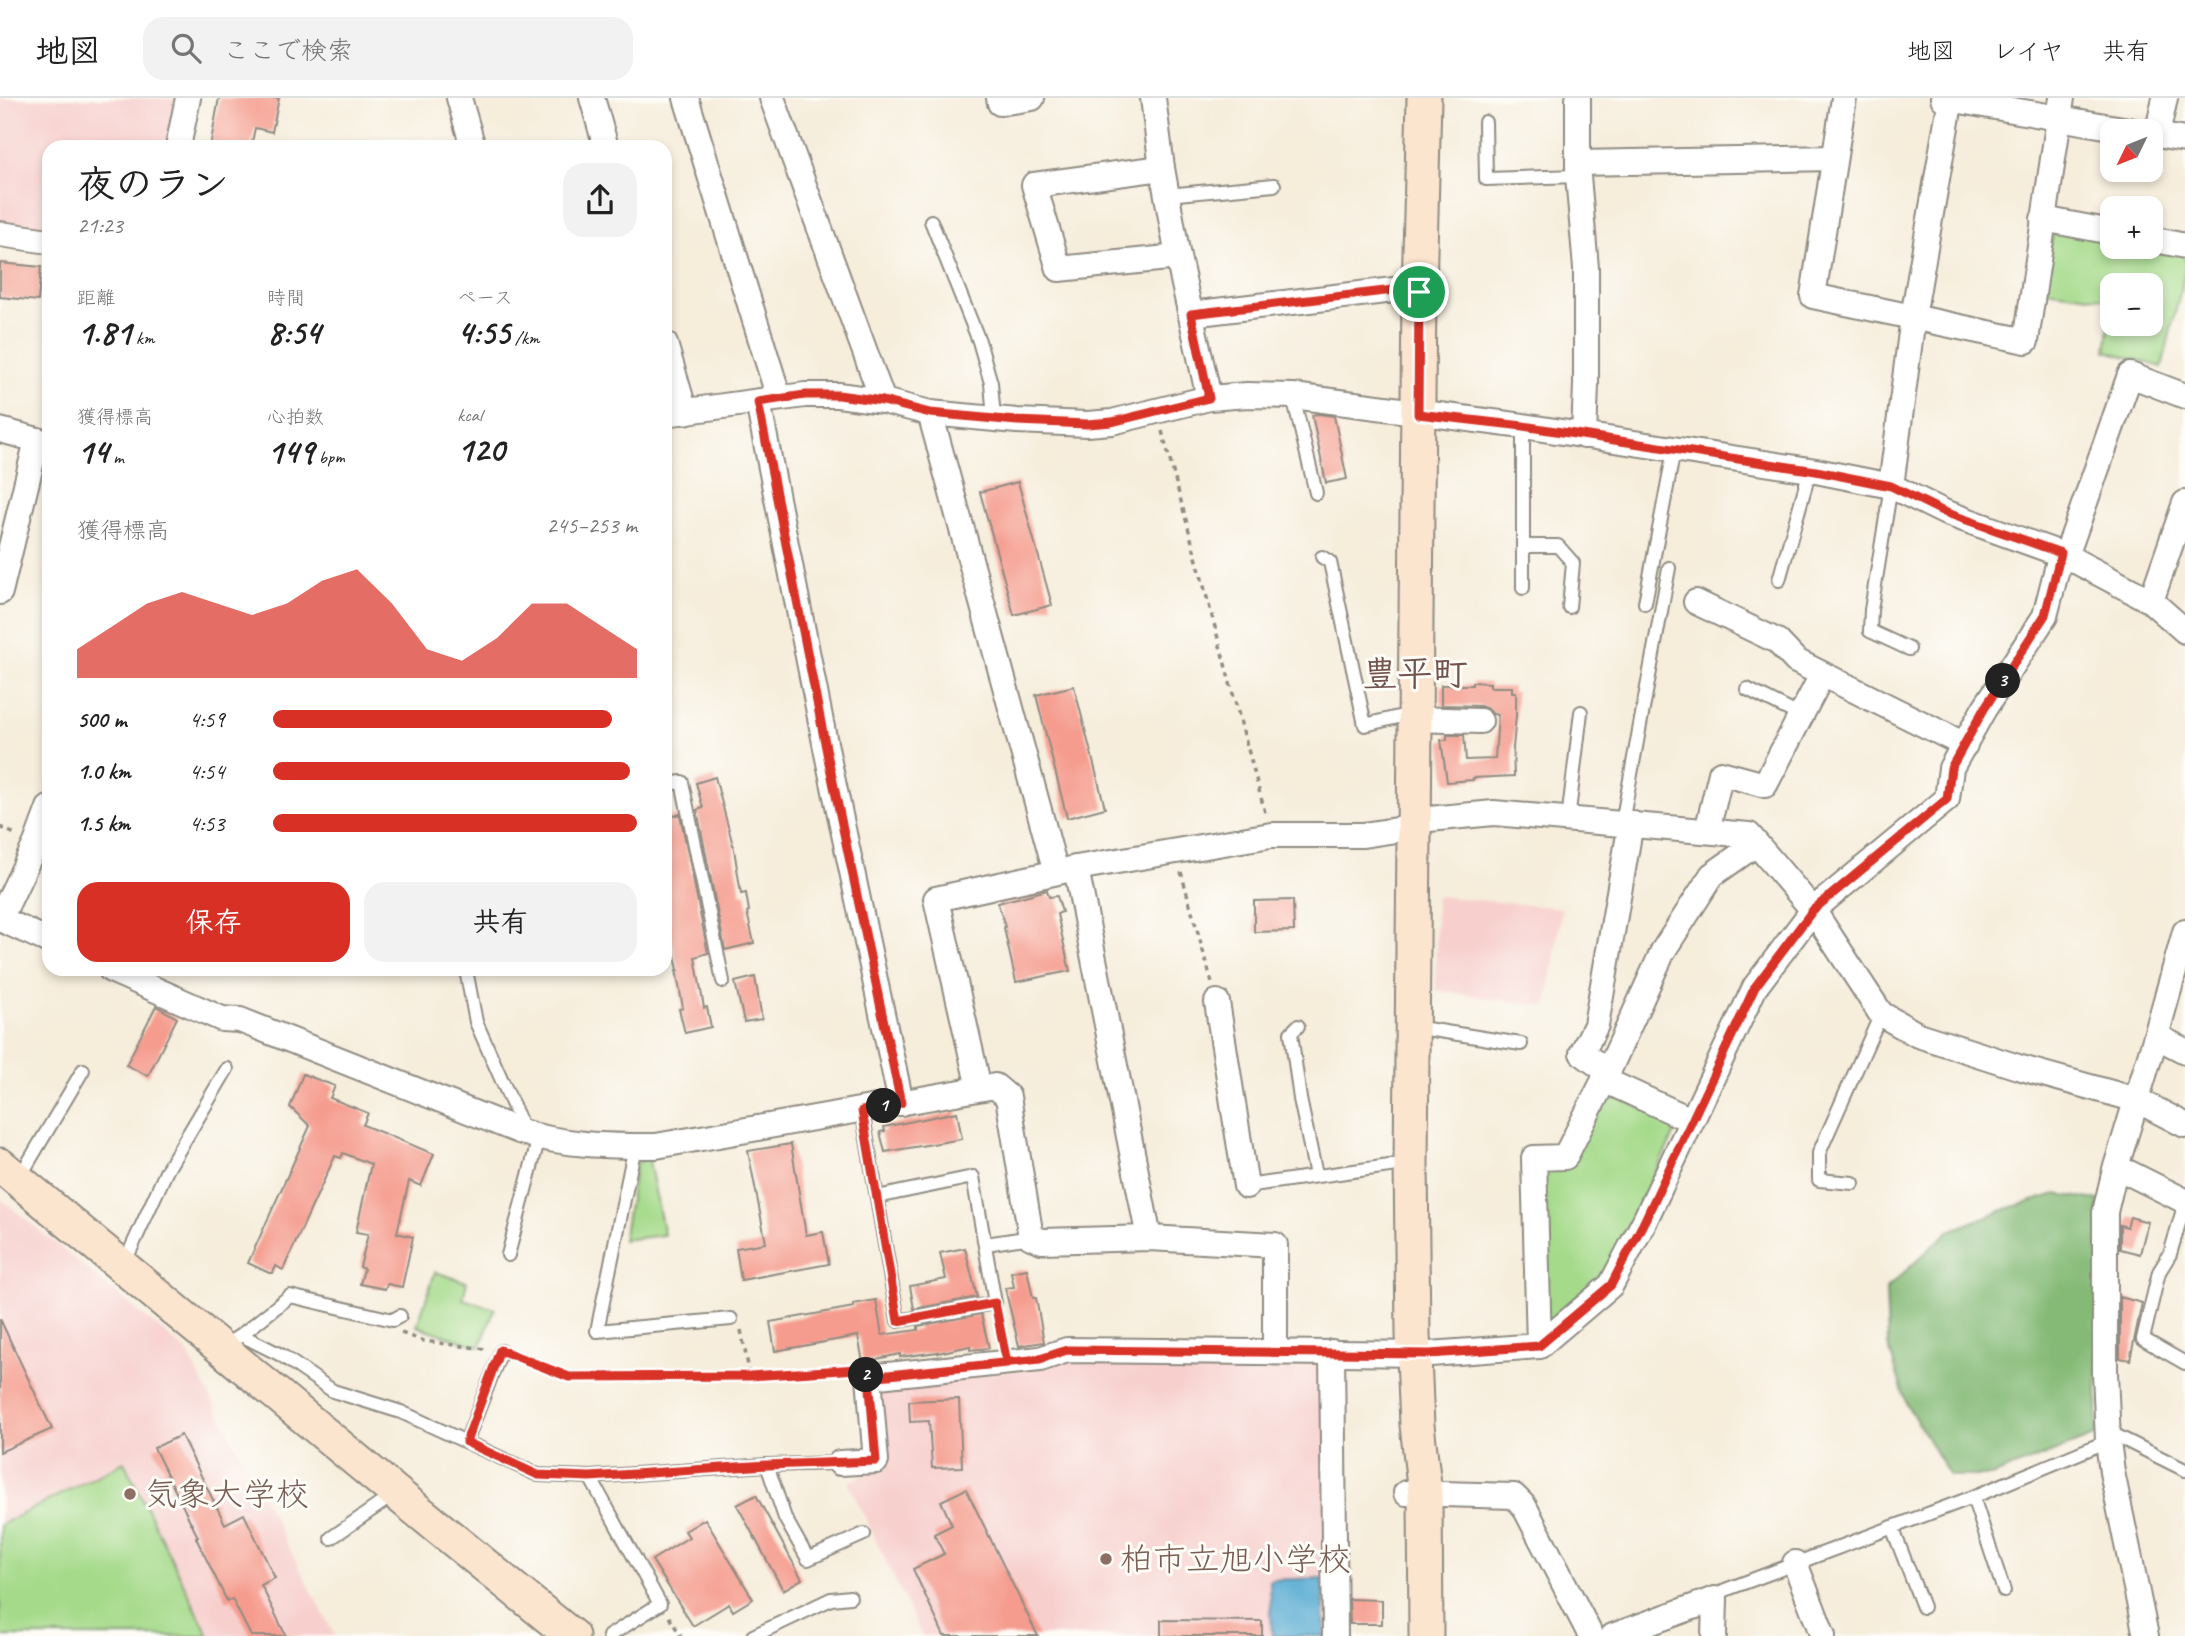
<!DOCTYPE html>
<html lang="ja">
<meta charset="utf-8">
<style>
:root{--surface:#fff;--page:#f2f2f2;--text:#222;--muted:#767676;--line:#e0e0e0;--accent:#d93025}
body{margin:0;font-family:Caveat,"Klee One",sans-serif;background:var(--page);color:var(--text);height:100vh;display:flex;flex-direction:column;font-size:26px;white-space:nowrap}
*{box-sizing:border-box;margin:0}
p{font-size:23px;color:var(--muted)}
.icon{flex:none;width:38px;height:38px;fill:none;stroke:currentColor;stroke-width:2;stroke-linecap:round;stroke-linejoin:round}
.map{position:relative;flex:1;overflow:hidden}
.sheet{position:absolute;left:42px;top:42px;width:630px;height:836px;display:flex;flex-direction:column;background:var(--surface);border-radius:21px;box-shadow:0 4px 10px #0003}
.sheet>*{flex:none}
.needle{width:46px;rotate:227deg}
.fabs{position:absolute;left:2100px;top:21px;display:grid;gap:14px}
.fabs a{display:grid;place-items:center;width:63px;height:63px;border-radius:14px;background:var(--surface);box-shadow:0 4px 10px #0003;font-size:35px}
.pin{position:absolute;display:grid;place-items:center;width:60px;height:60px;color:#fff;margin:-30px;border:4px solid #fff;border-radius:50%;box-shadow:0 2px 7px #0007}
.km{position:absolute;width:35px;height:35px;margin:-18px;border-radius:50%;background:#222;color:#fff;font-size:19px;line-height:35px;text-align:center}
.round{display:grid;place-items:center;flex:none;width:74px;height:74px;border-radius:21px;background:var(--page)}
.summary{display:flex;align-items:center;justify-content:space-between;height:119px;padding:0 35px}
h1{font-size:38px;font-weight:700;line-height:52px}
.stats{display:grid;grid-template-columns:repeat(3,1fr);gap:10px;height:119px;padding:7px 35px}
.stats div{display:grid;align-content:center}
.stats b{font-size:35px;font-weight:700}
.stats small{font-size:19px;font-weight:400}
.stats p{font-size:19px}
.chart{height:196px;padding:14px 35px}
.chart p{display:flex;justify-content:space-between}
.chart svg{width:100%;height:126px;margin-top:7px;fill:var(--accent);opacity:.7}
.cta{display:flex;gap:14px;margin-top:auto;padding:14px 35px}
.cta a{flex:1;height:80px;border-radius:21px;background:var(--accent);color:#fff;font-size:28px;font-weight:700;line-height:80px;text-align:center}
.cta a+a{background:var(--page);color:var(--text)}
ul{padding:0 35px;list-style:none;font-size:23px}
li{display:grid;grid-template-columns:112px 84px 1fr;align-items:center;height:52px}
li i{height:18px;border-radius:9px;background:var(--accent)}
header{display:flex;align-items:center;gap:42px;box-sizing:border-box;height:98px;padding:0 35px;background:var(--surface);border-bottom:2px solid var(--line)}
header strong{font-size:33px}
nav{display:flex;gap:38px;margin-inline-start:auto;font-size:24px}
.search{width:490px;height:63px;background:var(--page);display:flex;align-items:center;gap:18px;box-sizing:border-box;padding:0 24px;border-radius:21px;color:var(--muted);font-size:26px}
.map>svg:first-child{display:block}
.built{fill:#f7d0ce}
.green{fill:#a5da8a;stroke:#68825a;stroke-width:2}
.forest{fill:#84ba76;stroke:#587250;stroke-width:2}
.water{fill:#57abd2;stroke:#416b7e;stroke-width:2}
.building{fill:#f59c8e}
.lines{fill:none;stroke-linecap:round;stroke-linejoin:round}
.lane-casing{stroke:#908c83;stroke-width:16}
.street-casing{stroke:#908c83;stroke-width:28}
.secondary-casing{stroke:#908c83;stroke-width:37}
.path{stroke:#908c83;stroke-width:3.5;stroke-dasharray:5 5;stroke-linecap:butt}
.lane{stroke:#fff;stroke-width:12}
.street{stroke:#fff;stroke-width:24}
.secondary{stroke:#fbe5cf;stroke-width:33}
.route-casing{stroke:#fff;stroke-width:14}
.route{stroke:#d93025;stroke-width:9}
.education-dot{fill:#8d6e63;stroke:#fdfcf7;stroke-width:2.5}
.labels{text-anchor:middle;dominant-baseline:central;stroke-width:6;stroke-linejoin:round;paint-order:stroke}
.education-label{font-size:33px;fill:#785e54;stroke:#fdfcf7;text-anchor:start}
.neighbourhood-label{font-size:35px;font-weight:bold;fill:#72534e;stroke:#fdfcf7}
</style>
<header>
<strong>地図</strong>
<div class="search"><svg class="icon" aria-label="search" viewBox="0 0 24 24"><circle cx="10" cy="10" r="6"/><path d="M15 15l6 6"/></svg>ここで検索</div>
<nav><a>地図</a><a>レイヤ</a><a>共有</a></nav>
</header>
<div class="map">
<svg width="2185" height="1538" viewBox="0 0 2185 1538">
<rect width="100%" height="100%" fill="#fdfcf7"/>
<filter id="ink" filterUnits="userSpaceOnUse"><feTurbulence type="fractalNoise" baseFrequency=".0143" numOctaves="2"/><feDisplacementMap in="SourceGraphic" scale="14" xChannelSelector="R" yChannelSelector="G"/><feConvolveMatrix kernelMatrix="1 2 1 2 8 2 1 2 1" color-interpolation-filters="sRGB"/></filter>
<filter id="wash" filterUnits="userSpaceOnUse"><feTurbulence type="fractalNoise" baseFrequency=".00686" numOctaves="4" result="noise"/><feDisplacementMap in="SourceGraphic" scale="28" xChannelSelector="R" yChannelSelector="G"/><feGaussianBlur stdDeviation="1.57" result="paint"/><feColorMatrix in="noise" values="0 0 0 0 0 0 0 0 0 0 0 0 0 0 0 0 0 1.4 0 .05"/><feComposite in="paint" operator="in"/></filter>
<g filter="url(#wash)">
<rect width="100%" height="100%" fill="#f6eddb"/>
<g class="built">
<path d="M 0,0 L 178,0 L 168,49 L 49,49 L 49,135 L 0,127 Z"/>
<path d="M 1436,798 L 1562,810 L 1547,909 L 1436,892 Z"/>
<path d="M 0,1100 L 187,1254 L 335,1538 L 0,1538 Z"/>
<path d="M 1070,1260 L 1318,1260 L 1326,1268 L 1328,1538 L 922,1538 L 848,1384 L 886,1367 L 879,1297 L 883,1290 L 1006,1273 Z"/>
</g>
<g class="green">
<path d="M 2055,131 L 2112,141 L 2112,149 L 2151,149 L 2185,154 L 2185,174 L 2162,269 L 2106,253 L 2112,207 L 2112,226 L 2151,226 L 2151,187 L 2112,187 L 2112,201 L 2038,191 Z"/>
<path d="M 1605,995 L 1674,1023 L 1677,1031 L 1607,1170 L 1546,1228 L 1541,1072 Z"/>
<path d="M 648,1058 L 664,1137 L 623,1142 L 636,1066 Z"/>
<path d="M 435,1174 L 467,1184 L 463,1201 L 495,1211 L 480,1249 L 417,1228 Z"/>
<path d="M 124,1364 L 209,1538 L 0,1538 L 0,1427 Z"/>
</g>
<path class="forest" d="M 2056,1096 L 2099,1102 L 2097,1337 L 1991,1378 L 1950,1378 L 1907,1307 L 1888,1247 L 1886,1191 L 1949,1133 L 2006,1111 Z"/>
<path class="water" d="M 1323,1480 L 1325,1538 L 1272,1538 L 1270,1482 Z"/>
<g id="blocks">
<g class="building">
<path d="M 219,0 L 279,0 L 272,34 L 255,30 L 251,49 L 210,49 Z"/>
<path d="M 0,165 L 41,169 L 38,203 L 0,199 Z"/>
<path d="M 1318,316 L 1334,318 L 1347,381 L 1326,385 L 1312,317 Z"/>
<path d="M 1018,384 L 1052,507 L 1014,517 L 980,394 Z"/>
<path d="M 1472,584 L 1490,585 L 1490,589 L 1512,589 L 1512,594 L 1516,594 L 1516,618 L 1513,650 L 1514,678 L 1473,680 L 1473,682 L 1447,684 L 1441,642 L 1447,642 L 1447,637 L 1464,637 L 1466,662 L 1495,661 L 1498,617 L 1493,616 L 1488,611 L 1480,608 L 1441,607 L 1441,587 L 1472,587 Z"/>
<path d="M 1074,588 L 1105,710 L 1067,720 L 1036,597 Z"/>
<path d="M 715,679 L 734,751 L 741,796 L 746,795 L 749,813 L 747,814 L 754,845 L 725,852 L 697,712 L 703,710 L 696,685 Z"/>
<path d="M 680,716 L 708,855 L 695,859 L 704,910 L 707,909 L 711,929 L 685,935 L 679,911 L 683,910 L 676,872 L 678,872 L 665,810 L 665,720 Z"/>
<path d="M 1047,792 L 1049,799 L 1057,798 L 1062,814 L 1057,816 L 1070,873 L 1016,884 L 1004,830 L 1005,829 L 998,805 Z"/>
<path d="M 1293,802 L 1294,833 L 1254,834 L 1254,803 Z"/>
<path d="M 755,879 L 762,921 L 744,924 L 735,884 Z"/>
<path d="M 156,908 L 177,920 L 148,978 L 126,967 Z"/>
<path d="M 303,976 L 335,988 L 330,1000 L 368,1015 L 363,1027 L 434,1056 L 421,1088 L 409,1083 L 397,1135 L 413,1139 L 402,1189 L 387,1186 L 385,1191 L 360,1186 L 364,1171 L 360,1169 L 368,1136 L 356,1134 L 371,1066 L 343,1055 L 341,1060 L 335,1058 L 283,1172 L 276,1168 L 273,1175 L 269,1175 L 248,1165 L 310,1028 L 290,1009 Z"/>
<path d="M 957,1014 L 962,1041 L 885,1054 L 880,1034 L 885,1033 L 884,1029 Z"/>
<path d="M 791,1046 L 806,1137 L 823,1134 L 829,1166 L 741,1182 L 736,1150 L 766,1145 L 748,1053 Z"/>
<path d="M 2130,1119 L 2148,1124 L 2140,1156 L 2120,1151 L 2120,1127 L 2127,1129 Z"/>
<path d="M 965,1150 L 977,1199 L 914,1211 L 910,1188 L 946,1181 L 940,1155 Z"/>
<path d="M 1027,1171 L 1033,1200 L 1036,1200 L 1044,1244 L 1019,1248 L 1005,1190 L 1014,1189 L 1011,1174 Z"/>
<path d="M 2120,1199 L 2142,1205 L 2130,1262 L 2120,1260 Z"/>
<path d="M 876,1202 L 882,1237 L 918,1232 L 918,1228 L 981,1216 L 989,1250 L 970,1252 L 970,1248 L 938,1255 L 938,1254 L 900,1259 L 900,1256 L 863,1264 L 858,1238 L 775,1253 L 770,1224 L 854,1209 L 853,1206 Z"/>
<path d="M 0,1221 L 52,1331 L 0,1354 Z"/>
<path d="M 959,1301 L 962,1369 L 932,1370 L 929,1323 L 910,1324 L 909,1303 Z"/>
<path d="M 181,1337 L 225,1426 L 244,1416 L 275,1480 L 261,1487 L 286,1538 L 251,1538 L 232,1501 L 227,1503 L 196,1440 L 198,1439 L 154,1350 Z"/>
<path d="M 966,1391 L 1038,1538 L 944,1538 L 913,1471 L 944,1456 L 934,1436 L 952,1427 L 941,1403 Z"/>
<path d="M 756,1397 L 802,1481 L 783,1492 L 737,1407 Z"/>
<path d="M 705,1421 L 753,1501 L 733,1513 L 729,1506 L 693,1528 L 652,1462 L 689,1439 L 685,1433 Z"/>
<path d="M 1349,1501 L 1382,1502 L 1382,1526 L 1350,1526 Z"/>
<path d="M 1161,1522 L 1262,1523 L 1262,1538 L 1161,1538 Z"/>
</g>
</g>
</g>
<g filter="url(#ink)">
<use href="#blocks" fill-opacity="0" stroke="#908c83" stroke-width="2"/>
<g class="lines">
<defs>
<g id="lane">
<path d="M 1485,24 L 1486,81 L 1578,78"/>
<path d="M 1167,97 L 1274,87"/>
<path d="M 931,123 L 979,243 L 991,285 L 994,320"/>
<path d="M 1293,298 L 1316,395"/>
<path d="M 1891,388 L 1871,512 L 1870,533 L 1909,551"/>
<path d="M 1524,448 L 1558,448 L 1573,465 L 1569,509"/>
<path d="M 1322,459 L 1330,464 L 1365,627 L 1398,619 L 1414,621"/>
<path d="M 1779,482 L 1810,372"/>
<path d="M 1523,490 L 1523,328"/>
<path d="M 1645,505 L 1674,352"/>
<path d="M 1747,591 L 1801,618"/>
<path d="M 665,686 L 682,684 L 723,883"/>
<path d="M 1568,722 L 1581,614"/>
<path d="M 1622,725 L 1669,470"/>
<path d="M 466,872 L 476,924 L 519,1021 L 519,1033"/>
<path d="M 1298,928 L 1291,935 L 1300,1001 L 1316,1077"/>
<path d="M 1414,929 L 1521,946"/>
<path d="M 862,1012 L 898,1223 L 995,1205 L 973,1079 L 877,1099"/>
<path d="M 635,1048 L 597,1233 L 731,1221"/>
<path d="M 18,1082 L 83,972"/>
<path d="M 1853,1085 L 1819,1082 L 1819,1055 L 1881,916"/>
<path d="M 1246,1088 L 1411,1065"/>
<path d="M 2185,1105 L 2170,1156 L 2159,1174 L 2143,1241 L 2185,1265"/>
<path d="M 986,1146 L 1031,1139"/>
<path d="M 508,1157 L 539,1039"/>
<path d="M 120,1163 L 130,1153 L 167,1072 L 227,971"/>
<path d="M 241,1237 L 290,1198 L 393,1222 L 400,1218"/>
<path d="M 223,1249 L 241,1237 L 281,1257 L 333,1293 L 401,1314 L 538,1377 L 590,1379 L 767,1367 L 840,1365"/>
<path d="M 2109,1334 L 2185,1372"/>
<path d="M 466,1344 L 501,1253"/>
<path d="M 767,1367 L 785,1420 L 808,1461 L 864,1436"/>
<path d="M 590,1379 L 660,1506 L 609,1538"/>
<path d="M 1973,1399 L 2004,1493"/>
<path d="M 1892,1429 L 1923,1509"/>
<path d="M 331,1440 L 396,1395"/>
<path d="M 1715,1501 L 1725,1492 L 1973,1399 L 2108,1343"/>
<path d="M 753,1538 L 831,1501 L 850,1499"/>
</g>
<g id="street">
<path d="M 459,0 L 473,49"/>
<path d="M 592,0 L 606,49"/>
<path d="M 686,0 L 779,300"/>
<path d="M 772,0 L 883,303"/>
<path d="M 999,0 L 1000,5 L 1032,0"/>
<path d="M 1153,0 L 1162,70 L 1178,159 L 1209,300"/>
<path d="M 1578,0 L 1578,78 L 1586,170 L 1586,287 L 1584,338"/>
<path d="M 1844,0 L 1813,198 L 2026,243 L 2062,0"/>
<path d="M 1943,0 L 2134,33"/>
<path d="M 2151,36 L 2185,42"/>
<path d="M 2157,37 L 2165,0"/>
<path d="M 178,49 L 188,0"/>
<path d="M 1578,65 L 1834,60"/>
<path d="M 1162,70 L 1034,87 L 1059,171 L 1178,159"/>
<path d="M 2043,121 L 2112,134"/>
<path d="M 0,136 L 49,143"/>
<path d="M 2151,141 L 2185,148"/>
<path d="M 1191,216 L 1402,191 L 1419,194"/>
<path d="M 665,246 L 685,314"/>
<path d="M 758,304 L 828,660 L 901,1005"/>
<path d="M 930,315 L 1056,774"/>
<path d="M 665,316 L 805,297 L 838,297 L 883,303 L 930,315 L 1017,323 L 1087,326 L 1112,324 L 1209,300 L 1247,297 L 1293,298 L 1523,328 L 1816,373 L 1891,388 L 1944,414 L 2066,458 L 2151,503 L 2185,533"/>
<path d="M 0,332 L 49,345"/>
<path d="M 1891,388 L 1913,219 L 1951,0"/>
<path d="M 2066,458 L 2130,277 L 2185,298"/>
<path d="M 0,494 L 37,342"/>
<path d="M 2151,503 L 2185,405"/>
<path d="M 1696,504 L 1777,543 L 1796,563 L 1965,647"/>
<path d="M 1414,621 L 1480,623"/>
<path d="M 1707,733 L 1721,675 L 1765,687 L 1822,577"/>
<path d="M 1076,770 L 1149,1140"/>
<path d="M 0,821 L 36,745 L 49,710"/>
<path d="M 0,821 L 49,843"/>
<path d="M 111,872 L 222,921 L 240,922 L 519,1033 C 564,1048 609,1048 656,1048 L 995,988 L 1008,999 L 1031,1139 L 1042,1143 L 1149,1140 L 1275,1147 L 1275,1254"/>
<path d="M 1217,904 L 1246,1088"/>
<path d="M 2156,938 L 2185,953"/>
<path d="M 1608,974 L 1582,955 L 1596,927 L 1631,725"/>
<path d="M 1604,982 L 1691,1022"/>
<path d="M 979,990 L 936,801 L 1076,770 L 1271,737 L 1363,737 L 1396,732 L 1429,721 L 1494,715 L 1749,737 L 1813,812 L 1881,916 L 1918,937 L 2018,969 L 2137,1002 L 2185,1027"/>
<path d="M 2115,1072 L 2129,1075 L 2185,1103"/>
<path d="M 1539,1248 L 1534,1060 L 1565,1059 L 1608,974 L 1663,853 L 1712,777 L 1756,746"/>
<path d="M 1332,1254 L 1335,1538"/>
<path d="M 840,1365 L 876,1363 L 869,1279 L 1040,1261 L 1067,1252 L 1430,1256 L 1539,1248 L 1611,1187 L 1645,1122 L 1755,889 L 1813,812 L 1947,701 L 1951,670 L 1984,611 L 2045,518 L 2061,455"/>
<path d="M 1406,1395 L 1514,1398 L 1524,1408 L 1591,1538"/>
<path d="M 1795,1465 L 1823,1538"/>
<path d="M 1613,1538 L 1715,1501 L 1714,1538"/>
<path d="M 2146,1538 L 2112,1374 L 2108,1343 L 2105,1275 L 2105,1114 L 2115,1072 L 2156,938 L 2185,834"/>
</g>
<g id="secondary">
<path d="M 1424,0 L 1419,194 L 1411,1065 L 1413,1236 L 1417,1327 L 1425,1395 L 1426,1538"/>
<path d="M 0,1067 L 396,1395 L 572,1538"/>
</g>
</defs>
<use href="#lane" class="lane-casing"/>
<use href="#street" class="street-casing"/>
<use href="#secondary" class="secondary-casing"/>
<g class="path">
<path d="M 1162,333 L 1266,718"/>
<path d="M 0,729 L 17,737"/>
<path d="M 1181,774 L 1212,885"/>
<path d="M 997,1219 L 1002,1242"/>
<path d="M 741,1232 L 750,1278"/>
<path d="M 401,1235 L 424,1243 L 486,1251"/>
<path d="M 514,1258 L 569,1279 L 750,1278 L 849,1272"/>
<path d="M 669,1519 L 681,1538"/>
</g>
<use href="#lane" class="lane"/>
<use href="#street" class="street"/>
<use href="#secondary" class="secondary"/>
</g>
</g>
<g class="lines" filter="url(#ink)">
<defs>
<path id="route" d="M 1419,194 L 1402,191 L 1191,216 L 1209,300 L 1112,324 L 1087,326 L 1017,323 L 930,315 L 883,303 L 838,297 L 805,297 L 758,304 L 828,660 L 901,1005 L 862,1013 L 898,1223 L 995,1205 L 1007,1265 L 869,1279 L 876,1363 L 767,1367 L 590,1379 L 538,1377 L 466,1344 L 500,1252 L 569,1279 L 750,1278 L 858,1271 L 869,1279 L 1040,1261 L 1067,1252 L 1430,1256 L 1539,1248 L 1611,1187 L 1645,1122 L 1755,889 L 1813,812 L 1947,701 L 1951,670 L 1984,611 L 2045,517 L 2061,455 L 1944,414 L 1891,388 L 1816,373 L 1523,328 L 1418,316 L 1419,194"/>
</defs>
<use href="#route" class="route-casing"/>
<use href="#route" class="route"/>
</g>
<g class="education-dot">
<circle cx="130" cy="1396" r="7"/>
<circle cx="1106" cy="1461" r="7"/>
</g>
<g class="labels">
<g class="education-label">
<text x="144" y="1396">気象大学校</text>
<text x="1120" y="1461">柏市立旭小学校</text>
</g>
<g class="neighbourhood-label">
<text x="1415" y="575">豊平町</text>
</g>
</g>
</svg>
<div class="fabs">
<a><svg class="needle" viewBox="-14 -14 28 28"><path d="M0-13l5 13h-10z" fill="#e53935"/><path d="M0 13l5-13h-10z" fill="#767676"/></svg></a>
<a>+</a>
<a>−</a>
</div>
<div class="pin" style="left:1419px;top:194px;background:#1e9e55"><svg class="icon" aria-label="arrive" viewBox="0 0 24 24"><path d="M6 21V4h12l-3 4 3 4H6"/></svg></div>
<b class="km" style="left:884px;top:1008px">1</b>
<b class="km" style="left:866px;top:1277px">2</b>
<b class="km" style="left:2003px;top:583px">3</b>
<section class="sheet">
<div class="summary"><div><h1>夜のラン</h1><p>21:23</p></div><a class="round"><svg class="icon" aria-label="share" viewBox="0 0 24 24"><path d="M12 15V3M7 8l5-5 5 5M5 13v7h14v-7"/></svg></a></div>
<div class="stats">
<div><p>距離</p><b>1.81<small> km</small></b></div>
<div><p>時間</p><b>8:54</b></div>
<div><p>ペース</p><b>4:55<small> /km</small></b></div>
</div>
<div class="stats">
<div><p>獲得標高</p><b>14<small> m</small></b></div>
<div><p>心拍数</p><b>149<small> bpm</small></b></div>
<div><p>kcal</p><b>120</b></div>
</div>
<div class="chart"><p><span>獲得標高</span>245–253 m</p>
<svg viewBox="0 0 160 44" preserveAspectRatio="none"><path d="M0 44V34L10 26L20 18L30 14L40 18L50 22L60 18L70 10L80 6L90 18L100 34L110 38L120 30L130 18L140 18L150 26L160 34V44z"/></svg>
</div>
<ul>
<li><b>500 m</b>4:59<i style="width:93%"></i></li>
<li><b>1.0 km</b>4:54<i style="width:98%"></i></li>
<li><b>1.5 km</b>4:53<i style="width:100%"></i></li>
</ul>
<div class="cta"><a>保存</a><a>共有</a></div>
</section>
</div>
